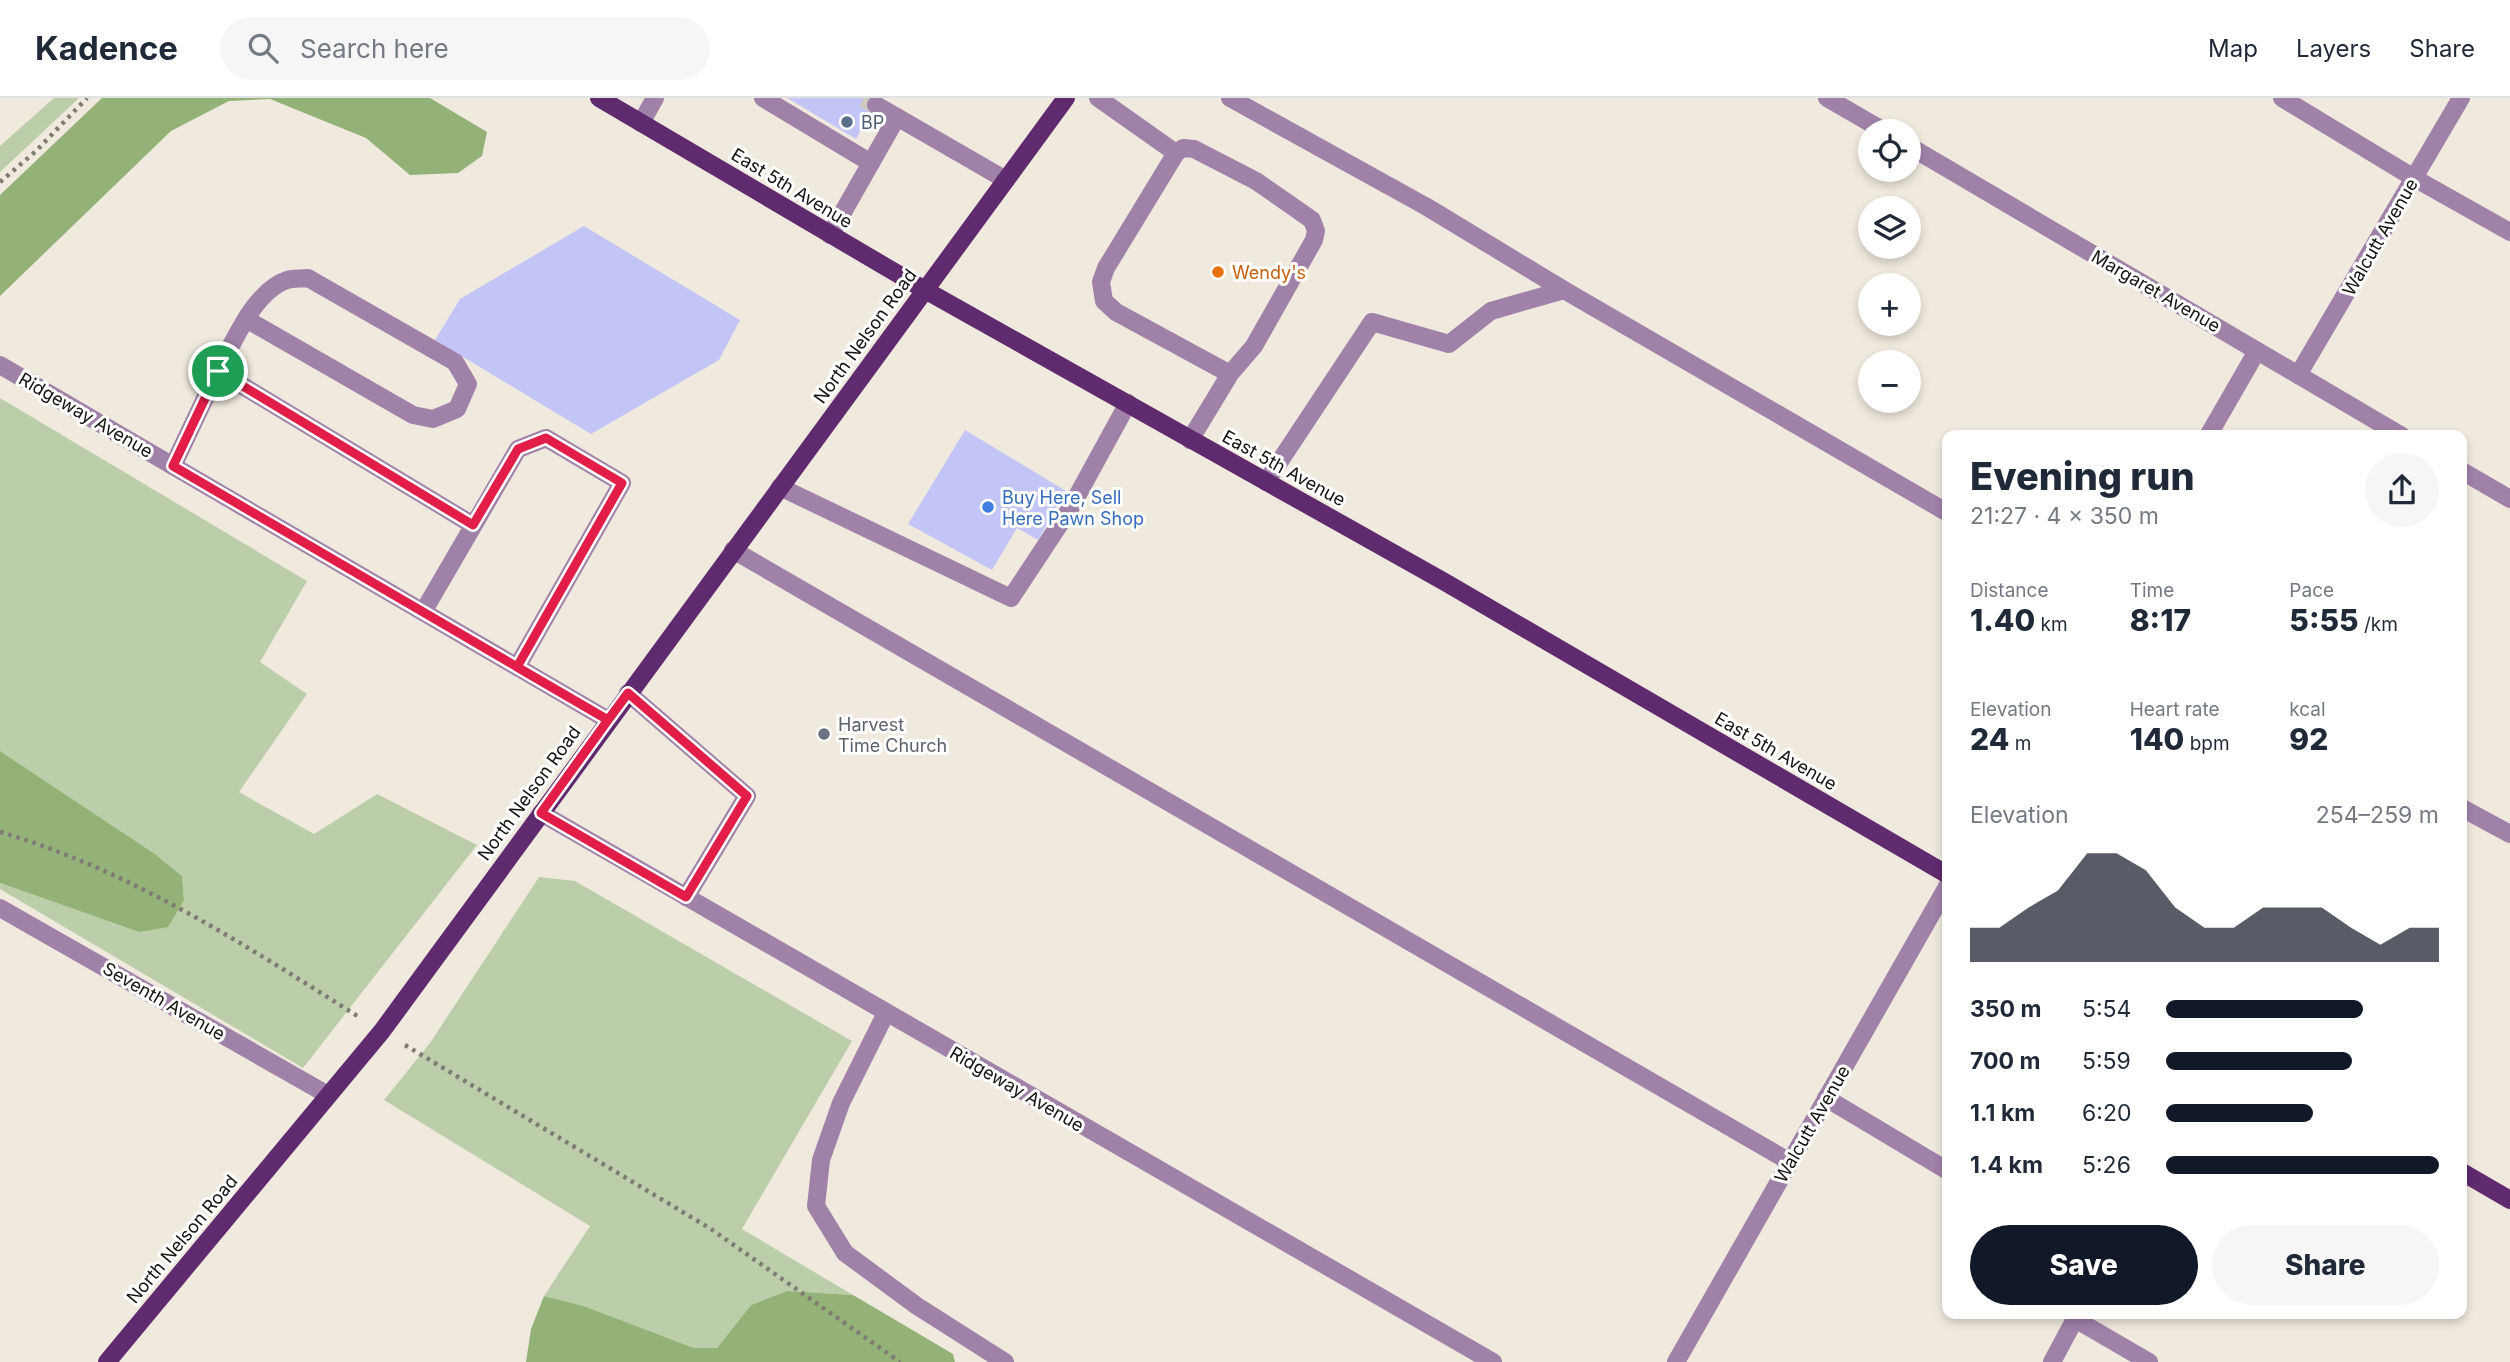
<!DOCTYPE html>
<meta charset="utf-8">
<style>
:root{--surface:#fff;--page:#f6f6f7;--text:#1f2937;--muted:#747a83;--line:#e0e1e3;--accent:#111827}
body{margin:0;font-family:Inter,sans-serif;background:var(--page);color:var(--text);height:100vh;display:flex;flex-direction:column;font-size:26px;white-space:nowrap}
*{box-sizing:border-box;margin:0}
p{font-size:23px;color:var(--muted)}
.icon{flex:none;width:38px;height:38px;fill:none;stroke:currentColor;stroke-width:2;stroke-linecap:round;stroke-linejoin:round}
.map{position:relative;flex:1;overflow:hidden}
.details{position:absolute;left:1942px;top:332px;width:525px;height:889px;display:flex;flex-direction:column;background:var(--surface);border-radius:14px;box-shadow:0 4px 10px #0003}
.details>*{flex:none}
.tools{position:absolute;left:1858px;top:21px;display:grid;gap:14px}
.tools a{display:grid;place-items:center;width:63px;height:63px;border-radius:50%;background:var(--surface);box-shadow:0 4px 10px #0003;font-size:35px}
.pin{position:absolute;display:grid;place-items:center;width:60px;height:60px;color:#fff;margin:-30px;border:4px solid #fff;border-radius:50%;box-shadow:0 2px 7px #0007}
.round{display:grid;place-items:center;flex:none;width:74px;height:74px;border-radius:37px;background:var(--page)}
.headline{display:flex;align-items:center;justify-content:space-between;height:119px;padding:0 28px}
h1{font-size:38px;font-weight:800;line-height:52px}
.metrics{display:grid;grid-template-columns:repeat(3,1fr);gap:10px;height:119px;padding:7px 28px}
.metrics div{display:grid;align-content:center}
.metrics b{font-size:30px;font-weight:800}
.metrics small{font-size:19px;font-weight:400}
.metrics p{font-size:19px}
.chart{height:196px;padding:14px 28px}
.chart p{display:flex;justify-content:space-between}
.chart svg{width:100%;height:126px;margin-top:7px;fill:var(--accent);opacity:.7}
.action{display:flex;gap:14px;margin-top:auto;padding:14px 28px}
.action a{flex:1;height:80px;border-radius:42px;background:var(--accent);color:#fff;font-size:28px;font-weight:800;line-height:80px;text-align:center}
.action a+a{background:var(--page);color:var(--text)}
ul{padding:0 28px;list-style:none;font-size:23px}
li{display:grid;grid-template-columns:112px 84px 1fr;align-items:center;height:52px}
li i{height:18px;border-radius:9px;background:var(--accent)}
header{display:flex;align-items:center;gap:42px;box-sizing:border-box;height:98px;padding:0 35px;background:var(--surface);border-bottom:2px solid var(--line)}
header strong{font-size:33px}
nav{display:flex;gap:38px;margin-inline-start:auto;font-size:24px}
.search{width:490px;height:63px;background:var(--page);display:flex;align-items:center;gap:18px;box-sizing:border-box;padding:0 24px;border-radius:38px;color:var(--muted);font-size:26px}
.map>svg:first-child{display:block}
.green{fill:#bbcea9}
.forest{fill:#94b277}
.building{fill:#c3c5f7}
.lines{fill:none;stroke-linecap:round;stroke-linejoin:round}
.minor-tunnel{stroke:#cfcabf;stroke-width:18;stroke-dasharray:18 9;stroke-linecap:butt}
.path{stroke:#7f7b73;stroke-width:4.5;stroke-dasharray:3.5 5;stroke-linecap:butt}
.minor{stroke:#a082a9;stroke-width:18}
.major{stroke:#602a6f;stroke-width:18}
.route-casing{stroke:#fff;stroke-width:14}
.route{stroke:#e11d48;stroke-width:9}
.service-dot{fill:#5c6f8a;stroke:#fff;stroke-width:2.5}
.food-dot{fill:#e8710a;stroke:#fff;stroke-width:2.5}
.shop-dot{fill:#3f7fe0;stroke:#fff;stroke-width:2.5}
.worship-dot{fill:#6b7280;stroke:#fff;stroke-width:2.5}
.labels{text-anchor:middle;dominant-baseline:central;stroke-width:6;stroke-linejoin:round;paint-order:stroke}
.service-label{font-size:18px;fill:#4e5e75;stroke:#fff;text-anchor:start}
.street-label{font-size:18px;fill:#15130e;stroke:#fff}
.food-label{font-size:18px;fill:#c56008;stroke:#fff;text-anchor:start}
.shop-label{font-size:18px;fill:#366cbe;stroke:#fff;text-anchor:start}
.worship-label{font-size:18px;fill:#5b616d;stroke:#fff;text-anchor:start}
</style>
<header>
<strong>Kadence</strong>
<div class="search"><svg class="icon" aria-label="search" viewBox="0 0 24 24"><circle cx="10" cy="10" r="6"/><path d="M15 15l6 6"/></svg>Search here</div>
<nav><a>Map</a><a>Layers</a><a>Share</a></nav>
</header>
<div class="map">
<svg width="2510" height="1264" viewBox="0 0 2510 1264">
<rect width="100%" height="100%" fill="#f0eade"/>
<g class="green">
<path d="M 54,0 L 79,0 L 0,74 L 0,48 Z"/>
<path d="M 0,300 L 307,483 L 260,564 L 307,596 L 239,694 L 314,736 L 377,696 L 477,747 L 303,970 L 0,791 L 0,785 L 139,834 L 184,802 L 182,778 L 155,756 L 0,653 Z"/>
<path d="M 539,779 L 575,783 L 852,943 L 742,1131 L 853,1197 L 787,1193 L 751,1207 L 717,1250 L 694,1250 L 584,1208 L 544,1198 L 590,1128 L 384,1002 L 430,945 Z"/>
</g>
<g class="forest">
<path d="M 102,0 L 430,0 L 487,34 L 482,58 L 458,75 L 410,77 L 366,40 L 270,1 L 229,3 L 171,33 L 0,198 L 0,97 Z"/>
<path d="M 0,653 L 155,756 L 182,778 L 184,802 L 168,829 L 139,834 L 0,785 Z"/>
<path d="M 787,1193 L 853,1197 L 953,1256 L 955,1264 L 526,1264 L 531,1231 L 544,1198 L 584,1208 L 694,1250 L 717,1250 L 751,1207 Z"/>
</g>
<g class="building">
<path d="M 787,0 L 880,0 L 856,41 Z"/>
<path d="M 584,128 L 740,222 L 719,262 L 591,336 L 435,242 L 460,201 Z"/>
<path d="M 965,332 L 1066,393 L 1038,442 L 1017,430 L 992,472 L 908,426 Z"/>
</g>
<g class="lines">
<path class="minor-tunnel" d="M 864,0 L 876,7"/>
<g class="path">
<path d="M 0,84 L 35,54 L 87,0"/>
<path d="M 0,734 C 130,772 245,847 359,919"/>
<path d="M 405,947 L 711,1131 L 900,1264"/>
</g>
<g class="minor">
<path d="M 763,0 L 871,65"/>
<path d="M 1098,0 L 1176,55"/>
<path d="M 1230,0 L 1427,109 L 1564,192 L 1491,213 L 1449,246 L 1372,224 L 1266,384"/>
<path d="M 1827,0 L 1884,33"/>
<path d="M 2282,0 L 2414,80 L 2510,134"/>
<path d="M 876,7 L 1006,82"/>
<path d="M 641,25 L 655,0"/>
<path d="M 1909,48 L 2402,338"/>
<path d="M 830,137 L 897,19"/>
<path d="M 1564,192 L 1948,415"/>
<path d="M 0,267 L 608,622"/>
<path d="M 218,273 C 233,245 254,193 287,182 C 293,180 302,181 308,180 L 455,264 L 468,286 L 457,311 L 433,321 L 413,317 L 246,221"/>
<path d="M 2298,277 L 2461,0"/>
<path d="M 2208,338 L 2257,253"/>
<path d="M 1190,342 L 1230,276 L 1254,248 L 1314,142 L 1316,133 L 1312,122 L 1256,83 L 1194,51 L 1183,50 L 1176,55 L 1106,170 L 1101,184 L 1104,203 L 1116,214 L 1230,276"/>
<path d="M 173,368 L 218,273 L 473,427"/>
<path d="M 2462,373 L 2510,401"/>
<path d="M 780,389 L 1011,500 L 1071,409 L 1128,305"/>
<path d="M 733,452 L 1790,1064"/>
<path d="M 423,514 L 518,351 L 546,340 L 622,385 L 517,569"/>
<path d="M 628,595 L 747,698 L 686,799"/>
<path d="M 2462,710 L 2510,736"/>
<path d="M 541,715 L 1493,1264"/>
<path d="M 0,810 L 328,997"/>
<path d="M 886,915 L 841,1005 L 821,1062 L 816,1108 L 845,1155 L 917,1208 L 1005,1264"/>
<path d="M 1826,1000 L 1948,1073"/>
<path d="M 2078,1216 L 2075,1221 L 2149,1264"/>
<path d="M 1676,1264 L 1948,787"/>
<path d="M 2052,1264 L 2075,1221"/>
</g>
<g class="major">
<path d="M 599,0 L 925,192 L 1443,483 L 1948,777"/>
<path d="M 2462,1074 L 2510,1102"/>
<path d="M 107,1264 L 382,933 L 1066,0"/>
</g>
</g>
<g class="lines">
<defs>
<path id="route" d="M 218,273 L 173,368 L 608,622 L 541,715 L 686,799 L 747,698 L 628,595 L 608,622 L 517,569 L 622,385 L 546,340 L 518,351 L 473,427 L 218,273"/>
</defs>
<use href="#route" class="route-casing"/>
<use href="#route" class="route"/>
</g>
<circle class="service-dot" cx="847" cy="24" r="7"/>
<circle class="food-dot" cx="1218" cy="174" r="7"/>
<circle class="shop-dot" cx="988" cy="409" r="7"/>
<circle class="worship-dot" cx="824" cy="636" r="7"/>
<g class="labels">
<g class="service-label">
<text x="861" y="24">BP</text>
</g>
<g class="street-label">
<text transform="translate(792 90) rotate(31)">East 5th Avenue</text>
<text transform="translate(2380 139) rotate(-60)">Walcutt Avenue</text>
<text transform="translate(2156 193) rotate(30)">Margaret Avenue</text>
<text transform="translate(865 238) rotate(-54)">North Nelson Road</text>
<text transform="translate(86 317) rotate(30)">Ridgeway Avenue</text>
<text transform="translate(1284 370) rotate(29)">East 5th Avenue</text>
<text transform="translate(1776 653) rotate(30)">East 5th Avenue</text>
<text transform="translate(529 695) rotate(-54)">North Nelson Road</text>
<text transform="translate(164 903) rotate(30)">Seventh Avenue</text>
<text transform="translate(1017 991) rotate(30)">Ridgeway Avenue</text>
<text transform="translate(1812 1026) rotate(-60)">Walcutt Avenue</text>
<text transform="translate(182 1141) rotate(-50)">North Nelson Road</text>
</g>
<g class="food-label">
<text x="1232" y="174">Wendy's</text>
</g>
<g class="shop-label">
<text x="1002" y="399">Buy Here, Sell<tspan x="1002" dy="21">Here Pawn Shop</tspan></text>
</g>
<g class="worship-label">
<text x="838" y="626">Harvest<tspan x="838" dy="21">Time Church</tspan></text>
</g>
</g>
</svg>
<div class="tools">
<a><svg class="icon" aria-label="locate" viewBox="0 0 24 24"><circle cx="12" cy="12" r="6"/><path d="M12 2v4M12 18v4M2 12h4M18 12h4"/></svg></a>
<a><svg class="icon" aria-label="layers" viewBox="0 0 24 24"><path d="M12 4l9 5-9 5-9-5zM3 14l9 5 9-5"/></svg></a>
<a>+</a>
<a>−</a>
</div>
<div class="pin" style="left:218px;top:273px;background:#1e9e55"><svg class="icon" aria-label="arrive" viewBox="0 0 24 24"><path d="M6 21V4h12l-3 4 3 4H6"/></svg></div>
<section class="details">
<div class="headline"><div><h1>Evening run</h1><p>21:27 · 4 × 350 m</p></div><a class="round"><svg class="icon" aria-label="share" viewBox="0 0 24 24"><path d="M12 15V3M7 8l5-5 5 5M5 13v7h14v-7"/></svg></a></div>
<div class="metrics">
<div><p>Distance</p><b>1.40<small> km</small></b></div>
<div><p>Time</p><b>8:17</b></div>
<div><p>Pace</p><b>5:55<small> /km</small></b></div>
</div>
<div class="metrics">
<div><p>Elevation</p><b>24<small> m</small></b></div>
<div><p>Heart rate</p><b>140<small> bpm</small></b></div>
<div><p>kcal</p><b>92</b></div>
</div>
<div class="chart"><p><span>Elevation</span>254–259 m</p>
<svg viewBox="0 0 160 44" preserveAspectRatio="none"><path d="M0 44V32L10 32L20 25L30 19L40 6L50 6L60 12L70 25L80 32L90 32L100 25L110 25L120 25L130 32L140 38L150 32L160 32V44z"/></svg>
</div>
<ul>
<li><b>350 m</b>5:54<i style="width:72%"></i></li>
<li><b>700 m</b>5:59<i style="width:68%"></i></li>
<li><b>1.1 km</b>6:20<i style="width:54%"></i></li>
<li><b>1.4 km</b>5:26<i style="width:100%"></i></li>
</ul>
<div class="action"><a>Save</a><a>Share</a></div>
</section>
</div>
